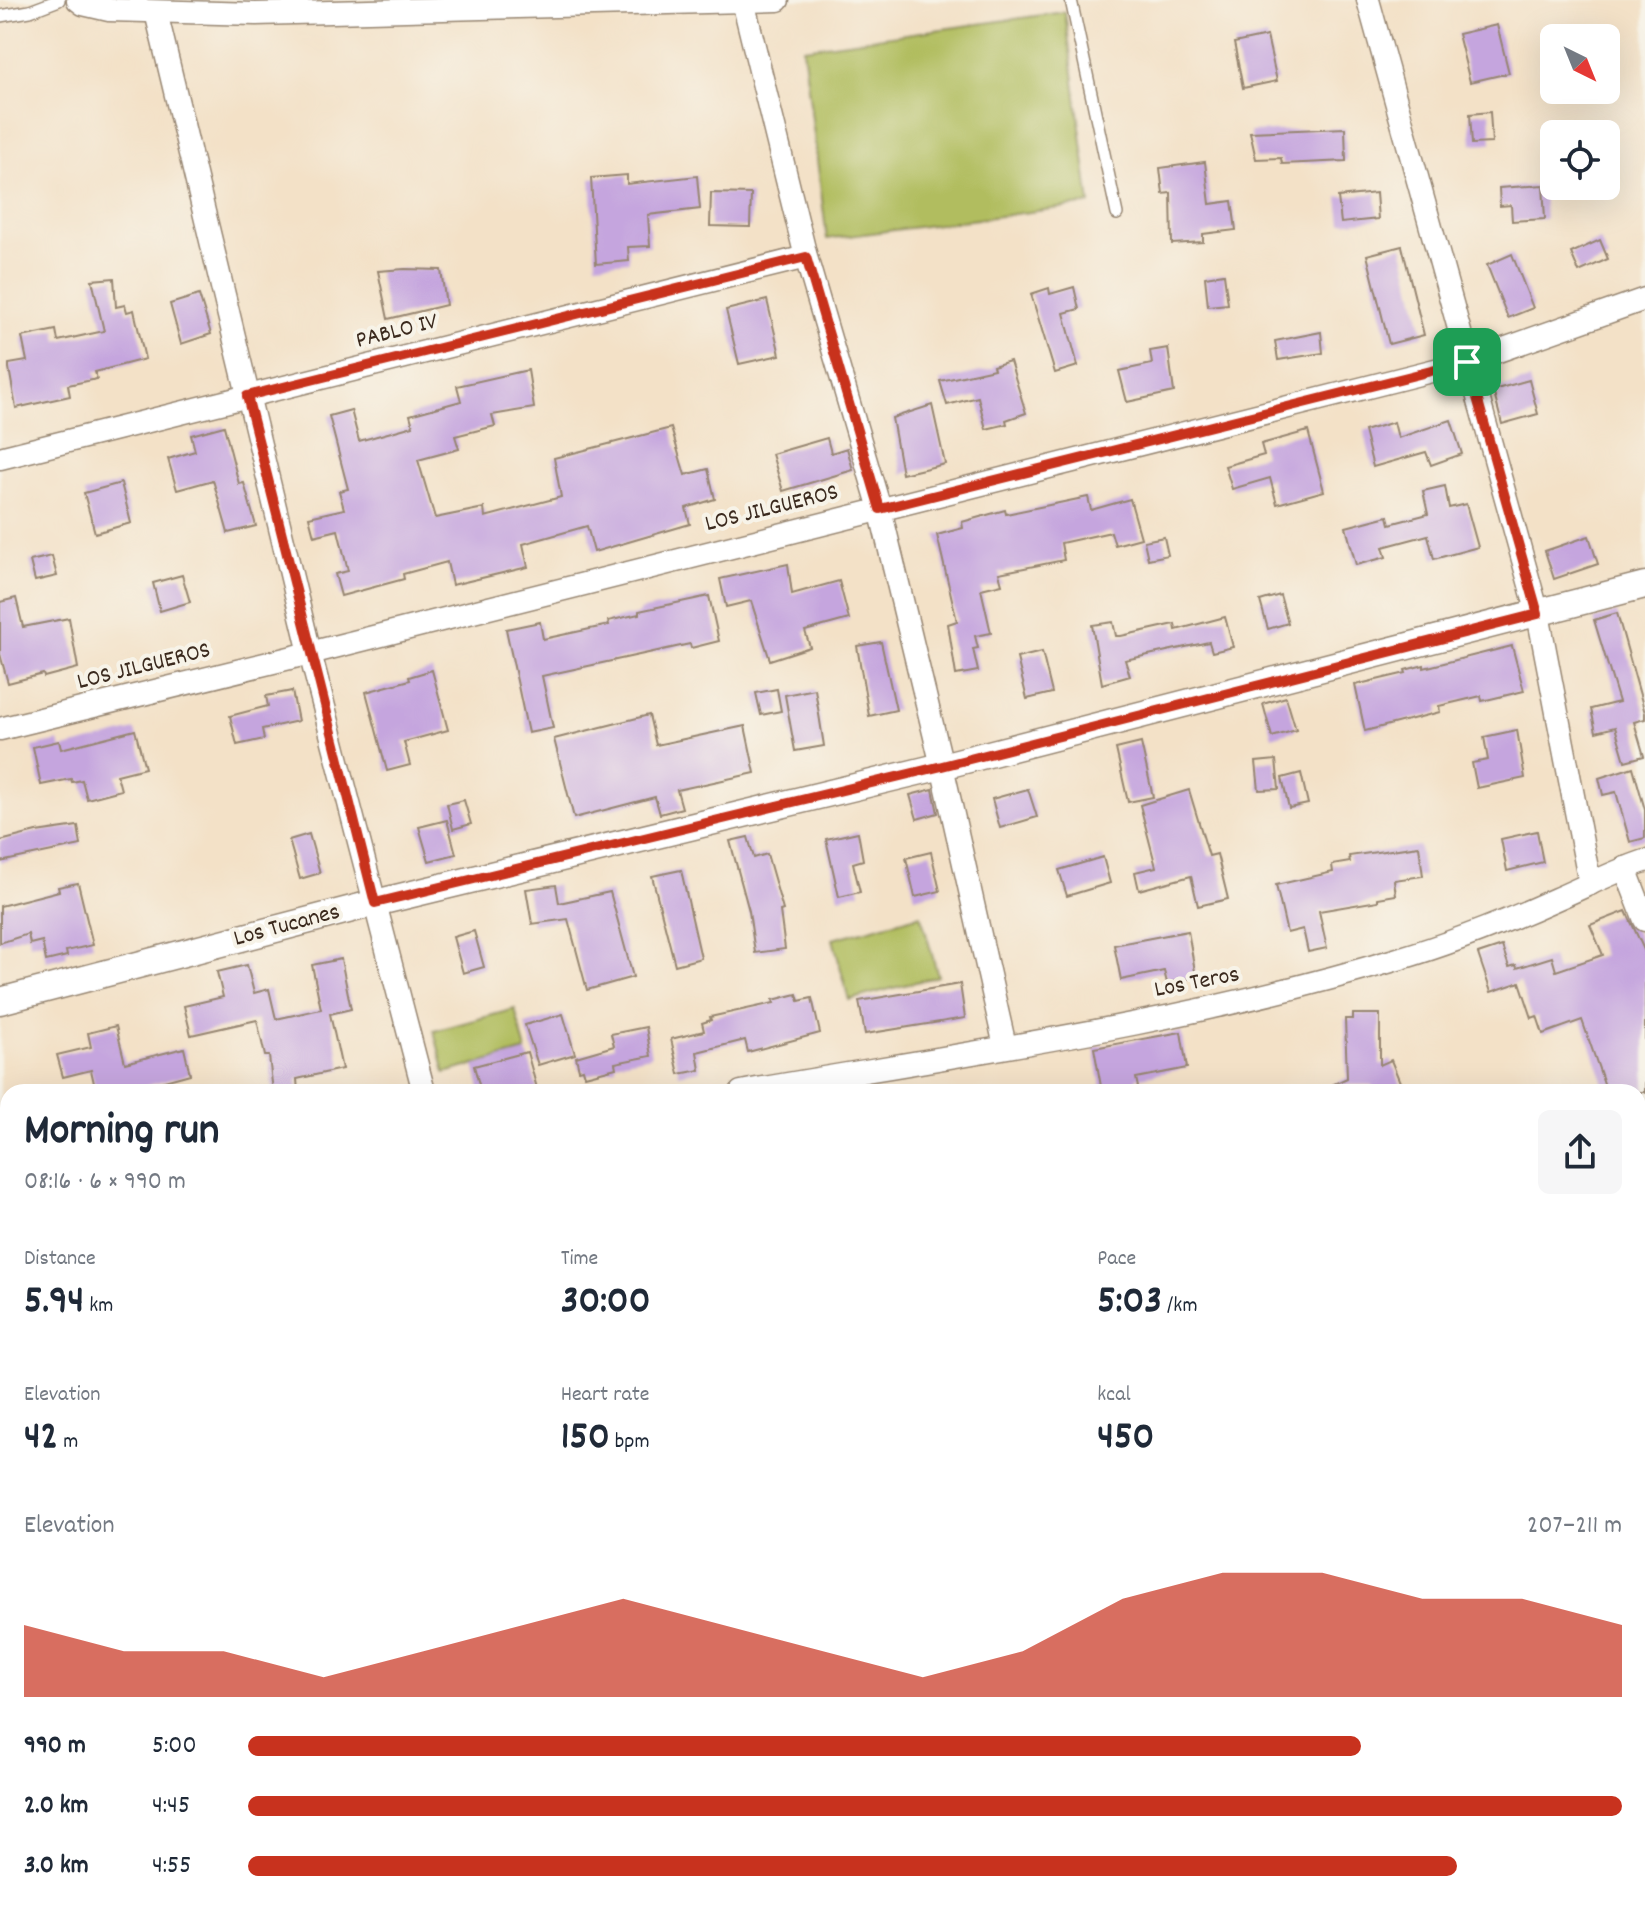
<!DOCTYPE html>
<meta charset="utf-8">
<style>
:root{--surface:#fff;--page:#f6f6f7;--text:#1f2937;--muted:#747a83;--accent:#c8321e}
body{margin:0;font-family:Dekko,sans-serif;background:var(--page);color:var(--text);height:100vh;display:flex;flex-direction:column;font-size:30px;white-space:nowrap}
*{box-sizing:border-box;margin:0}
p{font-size:26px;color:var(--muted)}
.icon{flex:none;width:44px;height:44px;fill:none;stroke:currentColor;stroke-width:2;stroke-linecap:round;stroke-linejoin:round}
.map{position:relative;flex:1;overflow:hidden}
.side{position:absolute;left:0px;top:1084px;width:1646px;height:830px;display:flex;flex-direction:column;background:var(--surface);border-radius:24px 24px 0 0;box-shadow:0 8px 32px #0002}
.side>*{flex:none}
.needle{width:52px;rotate:137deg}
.buttons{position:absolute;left:1540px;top:24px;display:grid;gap:16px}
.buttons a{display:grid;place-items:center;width:80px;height:80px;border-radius:12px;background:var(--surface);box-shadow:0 8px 32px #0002;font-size:40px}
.pin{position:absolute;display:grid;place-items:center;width:68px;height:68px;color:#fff;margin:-34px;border-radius:16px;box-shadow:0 4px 12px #0006}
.round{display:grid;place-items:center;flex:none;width:84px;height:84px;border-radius:12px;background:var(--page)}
.overview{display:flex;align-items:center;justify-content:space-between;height:136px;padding:0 24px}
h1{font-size:44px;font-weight:700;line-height:60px}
.metrics{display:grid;grid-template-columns:repeat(3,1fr);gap:12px;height:136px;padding:8px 24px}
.metrics div{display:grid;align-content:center}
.metrics b{font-size:40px;font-weight:700}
.metrics small{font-size:22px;font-weight:400}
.metrics p{font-size:22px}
.chart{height:224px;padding:16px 24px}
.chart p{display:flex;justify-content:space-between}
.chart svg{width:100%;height:144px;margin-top:8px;fill:var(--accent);opacity:.7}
ul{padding:0 24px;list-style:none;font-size:26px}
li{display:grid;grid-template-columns:128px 96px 1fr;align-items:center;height:60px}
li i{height:20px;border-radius:10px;background:var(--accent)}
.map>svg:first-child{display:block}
.green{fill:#b1bd5e;stroke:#76743e;stroke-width:2}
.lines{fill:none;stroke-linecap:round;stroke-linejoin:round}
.stream{stroke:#7cade7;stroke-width:7}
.building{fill:#c5a5de}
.service-casing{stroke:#978672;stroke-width:14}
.minor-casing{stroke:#978672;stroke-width:25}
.tertiary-casing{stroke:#978672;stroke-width:29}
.service{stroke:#fff;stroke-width:11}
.minor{stroke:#fff;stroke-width:22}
.tertiary{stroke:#fff;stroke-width:26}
.route-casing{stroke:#fff;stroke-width:16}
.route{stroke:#c8321e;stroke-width:10}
.labels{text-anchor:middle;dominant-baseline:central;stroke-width:8;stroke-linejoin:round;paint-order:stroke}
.street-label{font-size:24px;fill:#3b2a1e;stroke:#f7f3e8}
</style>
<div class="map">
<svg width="1645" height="1913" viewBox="0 0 1645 1913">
<rect width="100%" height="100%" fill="#f7f3e8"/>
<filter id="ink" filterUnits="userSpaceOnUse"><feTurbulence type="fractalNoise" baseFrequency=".0125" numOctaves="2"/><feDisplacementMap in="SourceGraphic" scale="16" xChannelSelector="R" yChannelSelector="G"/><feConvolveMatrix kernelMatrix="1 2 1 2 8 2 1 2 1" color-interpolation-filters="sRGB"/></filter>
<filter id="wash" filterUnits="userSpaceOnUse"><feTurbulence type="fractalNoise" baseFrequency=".006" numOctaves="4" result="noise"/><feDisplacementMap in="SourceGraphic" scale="32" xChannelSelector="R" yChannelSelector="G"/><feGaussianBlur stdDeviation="1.8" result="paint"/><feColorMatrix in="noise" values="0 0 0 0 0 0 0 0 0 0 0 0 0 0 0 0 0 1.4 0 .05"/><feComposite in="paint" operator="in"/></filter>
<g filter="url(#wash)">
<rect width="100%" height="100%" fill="#f3e1c7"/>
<g class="green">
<path d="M 1065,12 L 1090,204 L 827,239 L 803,48 Z"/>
<path d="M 921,915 L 938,976 L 849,1000 L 833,939 Z"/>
<path d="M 515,1009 L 526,1051 L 445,1073 L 434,1031 Z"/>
</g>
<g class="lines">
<path class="stream" d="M 0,1627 L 8,1624"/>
</g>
<g id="blocks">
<g class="building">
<path d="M 1497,25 L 1509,73 L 1470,82 L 1458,34 Z"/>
<path d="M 1267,36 L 1277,81 L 1243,88 L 1234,43 Z"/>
<path d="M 1490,112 L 1492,143 L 1472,144 L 1470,114 Z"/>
<path d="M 1345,128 L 1346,161 L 1282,164 L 1281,158 L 1256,159 L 1250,132 Z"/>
<path d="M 1205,162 L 1210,204 L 1232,201 L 1236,230 L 1203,234 L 1203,242 L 1172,244 L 1171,193 L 1163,194 L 1160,168 Z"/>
<path d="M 627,175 L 627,184 L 697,176 L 700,209 L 648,215 L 650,246 L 628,247 L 629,261 L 596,264 L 591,178 Z"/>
<path d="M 1543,185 L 1545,219 L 1512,221 L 1511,205 L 1500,206 L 1499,188 Z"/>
<path d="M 711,193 L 751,194 L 750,227 L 710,226 Z"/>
<path d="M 1376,193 L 1378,219 L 1341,223 L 1338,197 Z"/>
<path d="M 1600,240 L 1608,259 L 1579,272 L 1571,253 Z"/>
<path d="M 1402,246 L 1424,335 L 1389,344 L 1367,255 Z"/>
<path d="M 1512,254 L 1533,308 L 1508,318 L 1487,265 Z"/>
<path d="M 405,269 L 441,270 L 446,305 L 388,319 L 378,271 Z"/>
<path d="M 1224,274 L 1228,304 L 1208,306 L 1205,277 Z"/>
<path d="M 114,278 L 116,307 L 125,305 L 127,312 L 134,310 L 145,359 L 95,372 L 97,379 L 68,385 L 70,396 L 16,408 L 9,368 L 9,364 L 27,361 L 22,337 L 56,330 L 58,341 L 104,331 L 92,280 Z"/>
<path d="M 1074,287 L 1079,309 L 1064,313 L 1078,366 L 1055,373 L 1031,294 L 1049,288 L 1050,294 Z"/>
<path d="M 199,295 L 211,334 L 181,344 L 170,304 Z"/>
<path d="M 767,300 L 780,355 L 739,364 L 726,310 Z"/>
<path d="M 1321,332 L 1323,353 L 1278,360 L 1275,341 Z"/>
<path d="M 1168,348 L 1174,392 L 1127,402 L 1119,371 L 1152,364 L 1150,351 Z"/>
<path d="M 1010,361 L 1026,413 L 1006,420 L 1007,424 L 986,429 L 978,397 L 947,405 L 940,381 L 994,369 L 993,366 Z"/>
<path d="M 528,370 L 534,408 L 492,415 L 495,426 L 455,436 L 459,449 L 418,460 L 435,518 L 484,508 L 485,517 L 561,497 L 554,458 L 671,428 L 685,475 L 708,469 L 715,499 L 686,508 L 690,524 L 594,552 L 587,526 L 523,544 L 528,567 L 452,585 L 447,562 L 403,574 L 404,579 L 341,596 L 335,574 L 348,571 L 338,530 L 314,536 L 309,517 L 344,509 L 339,491 L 348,489 L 329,416 L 351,410 L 359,441 L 413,426 L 410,415 L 461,401 L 457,386 Z"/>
<path d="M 1529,380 L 1538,414 L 1502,424 L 1493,390 Z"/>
<path d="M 932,405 L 945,464 L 902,474 L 892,418 Z"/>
<path d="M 1451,420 L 1462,454 L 1431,465 L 1426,452 L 1373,467 L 1364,431 L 1394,422 L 1398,438 Z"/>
<path d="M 224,426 L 239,484 L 244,483 L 256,526 L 228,533 L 213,480 L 177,490 L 168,459 L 195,451 L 191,435 Z"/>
<path d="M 1308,431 L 1324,491 L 1277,504 L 1270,478 L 1232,489 L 1225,466 L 1264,455 L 1261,444 Z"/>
<path d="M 827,438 L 831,453 L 847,448 L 853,470 L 783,491 L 772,454 Z"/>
<path d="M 121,483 L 131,523 L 95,533 L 84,493 Z"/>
<path d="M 1445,486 L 1449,508 L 1466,504 L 1478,547 L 1434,559 L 1428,535 L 1383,547 L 1386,557 L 1356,565 L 1346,527 L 1388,516 L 1390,524 L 1428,514 L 1423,491 Z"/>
<path d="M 1088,497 L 1091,510 L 1130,499 L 1141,538 L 1115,545 L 1111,532 L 1061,543 L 1064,560 L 999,573 L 1002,584 L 981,589 L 991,633 L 975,636 L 978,648 L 973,649 L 978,671 L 956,675 L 948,624 L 957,621 L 937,535 L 963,528 L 962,522 L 1005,510 L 1006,514 Z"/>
<path d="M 1589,536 L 1598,564 L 1554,579 L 1545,551 Z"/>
<path d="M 1164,537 L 1168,555 L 1148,559 L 1144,541 Z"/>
<path d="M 52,556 L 57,576 L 35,581 L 30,561 Z"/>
<path d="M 788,564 L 792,594 L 839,581 L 849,619 L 805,631 L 810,647 L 770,660 L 751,601 L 726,607 L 720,579 Z"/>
<path d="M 182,575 L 190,602 L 160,611 L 153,583 Z"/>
<path d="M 1280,595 L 1288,623 L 1268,629 L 1260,601 Z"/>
<path d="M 709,596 L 719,641 L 691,648 L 690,644 L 542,676 L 553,728 L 528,733 L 506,629 L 540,622 L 543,639 L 609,625 L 608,621 L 639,614 L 639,611 Z"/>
<path d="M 16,598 L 23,627 L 69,618 L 78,668 L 44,677 L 43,674 L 8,683 L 0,654 L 0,602 Z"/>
<path d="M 1617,613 L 1645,713 L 1645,719 L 1634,722 L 1644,756 L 1625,761 L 1615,727 L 1596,732 L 1591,709 L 1619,702 L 1594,620 Z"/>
<path d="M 1225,617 L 1233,647 L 1212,652 L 1209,642 L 1125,660 L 1130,676 L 1102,684 L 1092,625 L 1113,622 L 1116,636 L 1121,636 L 1175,624 L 1176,630 Z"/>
<path d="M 881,642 L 896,710 L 869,716 L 857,646 Z"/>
<path d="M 1512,646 L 1524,691 L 1482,701 L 1481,696 L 1439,706 L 1440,712 L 1365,731 L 1355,685 L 1406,673 L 1405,670 L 1424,665 L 1424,668 Z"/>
<path d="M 1042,652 L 1052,693 L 1027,699 L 1017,658 Z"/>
<path d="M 432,670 L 448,730 L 404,742 L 410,765 L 387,771 L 366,692 L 410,680 L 409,677 Z"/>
<path d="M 777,689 L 781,711 L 761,715 L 756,693 Z"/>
<path d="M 815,689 L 824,746 L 795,751 L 785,695 Z"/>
<path d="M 292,691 L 298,721 L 262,729 L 264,739 L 237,745 L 230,716 L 268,706 L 266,696 Z"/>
<path d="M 1286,697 L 1296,730 L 1272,737 L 1263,704 Z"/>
<path d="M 649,715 L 656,745 L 745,726 L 755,773 L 677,790 L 682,808 L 660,814 L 655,797 L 574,818 L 554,739 Z"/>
<path d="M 135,730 L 145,768 L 117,775 L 121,790 L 87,799 L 82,780 L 72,782 L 71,779 L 41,785 L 33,747 L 59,741 L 61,749 Z"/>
<path d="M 1517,730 L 1525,778 L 1477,788 L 1472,763 L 1488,760 L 1484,737 Z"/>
<path d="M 1141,743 L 1153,797 L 1128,802 L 1116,749 Z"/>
<path d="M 1276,760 L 1279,789 L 1259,790 L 1256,762 Z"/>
<path d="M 1633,767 L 1645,810 L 1645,838 L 1630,842 L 1616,792 L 1603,795 L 1599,778 Z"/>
<path d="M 1301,773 L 1308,804 L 1289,808 L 1282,778 Z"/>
<path d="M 933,789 L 938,813 L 917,819 L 910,795 Z"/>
<path d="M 1028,789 L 1037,817 L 1000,828 L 992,799 Z"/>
<path d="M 1189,790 L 1209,856 L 1217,854 L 1228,899 L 1198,906 L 1191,876 L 1139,890 L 1135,872 L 1156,867 L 1140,805 Z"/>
<path d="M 464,800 L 471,824 L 453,829 L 447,804 Z"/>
<path d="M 447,820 L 456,854 L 429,861 L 419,827 Z"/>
<path d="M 78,826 L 81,845 L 0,862 L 0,841 L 36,832 Z"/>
<path d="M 1537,831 L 1543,862 L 1507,871 L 1501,839 Z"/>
<path d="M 858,832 L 863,860 L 853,863 L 860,892 L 839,897 L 826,839 Z"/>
<path d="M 309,834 L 320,873 L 300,879 L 289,840 Z"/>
<path d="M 748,837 L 754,858 L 767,854 L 783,910 L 780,911 L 785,949 L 755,953 L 749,911 L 730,841 Z"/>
<path d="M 1419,846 L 1423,876 L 1394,880 L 1396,895 L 1378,898 L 1378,901 L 1319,911 L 1327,948 L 1308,952 L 1303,929 L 1287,933 L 1276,885 L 1333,872 L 1332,865 L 1350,862 L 1349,856 Z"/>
<path d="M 931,852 L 940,891 L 915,897 L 906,858 Z"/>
<path d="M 1103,857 L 1110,883 L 1067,896 L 1059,870 Z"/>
<path d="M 681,870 L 701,958 L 675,965 L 652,876 Z"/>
<path d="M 78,883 L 93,945 L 66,951 L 67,956 L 46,961 L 42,941 L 30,944 L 28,934 L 0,943 L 0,906 L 59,891 L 58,887 Z"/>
<path d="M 556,885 L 559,903 L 610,892 L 633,977 L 587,990 L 568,919 L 532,924 L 526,889 Z"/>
<path d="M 1626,911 L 1645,952 L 1645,1092 L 1607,1092 L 1582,1020 L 1543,1034 L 1537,1016 L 1532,1018 L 1520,982 L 1491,992 L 1478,954 L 1502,946 L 1509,967 L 1516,965 L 1517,968 L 1552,957 L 1556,971 L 1603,955 L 1590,925 Z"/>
<path d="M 474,931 L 484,967 L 463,973 L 453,937 Z"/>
<path d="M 1188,931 L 1196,977 L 1167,983 L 1164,971 L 1121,980 L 1114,945 Z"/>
<path d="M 341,959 L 351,1009 L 330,1014 L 342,1069 L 297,1079 L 298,1092 L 273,1092 L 269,1056 L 265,1056 L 257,1020 L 191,1035 L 184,1006 L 223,997 L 217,972 L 247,965 L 254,993 L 269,989 L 276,1019 L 321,1009 L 312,965 Z"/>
<path d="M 960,984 L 965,1018 L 865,1034 L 859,1001 Z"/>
<path d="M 797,994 L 799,1001 L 812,998 L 820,1033 L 748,1052 L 745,1040 L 697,1052 L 700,1070 L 679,1074 L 671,1039 L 704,1031 L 702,1023 L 711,1020 L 710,1017 L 774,1003 L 773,1000 Z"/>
<path d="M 563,1014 L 575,1054 L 538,1065 L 525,1025 Z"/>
<path d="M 1353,1014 L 1380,1014 L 1380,1065 L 1391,1060 L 1404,1092 L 1375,1092 L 1372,1085 L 1332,1085 L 1347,1078 L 1345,1019 L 1353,1019 Z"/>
<path d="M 116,1026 L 125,1063 L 184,1048 L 190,1074 L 124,1092 L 96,1092 L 91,1070 L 63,1077 L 57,1055 L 91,1047 L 88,1033 Z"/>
<path d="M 646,1027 L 651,1056 L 615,1063 L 616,1068 L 585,1076 L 583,1069 L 579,1070 L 576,1057 L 614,1046 L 611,1034 Z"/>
<path d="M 1181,1032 L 1187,1068 L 1136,1078 L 1139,1092 L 1102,1092 L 1094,1048 Z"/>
<path d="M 527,1052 L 538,1092 L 481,1092 L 474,1066 Z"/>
</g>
</g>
</g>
<g filter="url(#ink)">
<use href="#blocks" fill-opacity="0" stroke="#978672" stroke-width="2"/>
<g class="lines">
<defs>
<g id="service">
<path d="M 1071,0 L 1117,214"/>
<path d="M 0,16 L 30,11 L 59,0"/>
<path d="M 1080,1906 L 1081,1913"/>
<path d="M 1162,1906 L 1163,1913"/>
</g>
<g id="minor">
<path d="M 78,0 L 83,4 L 109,10 L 256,14 L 778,0"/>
<path d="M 1368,0 L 1538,614 L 1590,884"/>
<path d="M 743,1 L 806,257 L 880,509 L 942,766 L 1005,1046"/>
<path d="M 156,12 L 310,653 L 424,1092"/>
<path d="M 0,458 L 806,257"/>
<path d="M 0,729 L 310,653 L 1467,362 L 1645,299"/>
<path d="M 1625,868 L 1645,920"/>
<path d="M 741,1092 C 960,1054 1184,1024 1398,959 C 1452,943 1505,922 1556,899 C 1586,886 1615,871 1645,861"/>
<path d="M 1638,1249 L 1645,1247"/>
<path d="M 1638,1542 L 1645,1541"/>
<path d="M 0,1748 L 8,1747"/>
<path d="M 1638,1810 L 1645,1809"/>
<path d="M 385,1906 L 386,1913"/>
<path d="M 899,1906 L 900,1913"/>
<path d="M 1347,1906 L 1347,1913"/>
<path d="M 548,1913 L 600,1906"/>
<path d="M 1317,1913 L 1323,1906"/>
</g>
<path id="tertiary" d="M 0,1001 L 375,903 L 942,766 L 1645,585"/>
</defs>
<use href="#service" class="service-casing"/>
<use href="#minor" class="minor-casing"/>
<use href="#tertiary" class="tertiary-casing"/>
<use href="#service" class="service"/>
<use href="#minor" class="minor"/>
<use href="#tertiary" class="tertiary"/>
</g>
</g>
<g class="lines" filter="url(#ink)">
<defs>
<path id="route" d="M 806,257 L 880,509 L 1467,362 L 1538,614 L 942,766 L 375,903 L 247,396 Z"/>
</defs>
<use href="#route" class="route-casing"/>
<use href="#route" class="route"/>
</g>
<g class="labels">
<g class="street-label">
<text transform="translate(397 332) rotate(-14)">PABLO IV</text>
<text transform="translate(772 509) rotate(-14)">LOS JILGUEROS</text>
<text transform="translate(144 667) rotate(-14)">LOS JILGUEROS</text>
<text transform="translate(287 926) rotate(-15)">Los Tucanes</text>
<text transform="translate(1197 983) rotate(-11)">Los Teros</text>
</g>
</g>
</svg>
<div class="buttons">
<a><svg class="needle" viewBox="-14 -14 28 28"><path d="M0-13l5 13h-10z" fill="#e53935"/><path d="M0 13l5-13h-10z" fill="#747a83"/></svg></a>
<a><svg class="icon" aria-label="locate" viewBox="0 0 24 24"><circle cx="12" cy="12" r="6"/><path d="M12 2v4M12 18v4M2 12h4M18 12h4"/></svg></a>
</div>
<div class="pin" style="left:1467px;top:362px;background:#1e9e55"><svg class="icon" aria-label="arrive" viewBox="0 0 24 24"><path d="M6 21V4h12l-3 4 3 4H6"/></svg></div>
<section class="side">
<div class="overview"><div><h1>Morning run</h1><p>08:16 · 6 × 990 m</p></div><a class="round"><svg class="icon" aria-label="share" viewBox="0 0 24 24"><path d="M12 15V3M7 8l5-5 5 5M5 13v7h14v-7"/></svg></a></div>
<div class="metrics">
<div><p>Distance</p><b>5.94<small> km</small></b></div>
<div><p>Time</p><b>30:00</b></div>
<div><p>Pace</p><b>5:03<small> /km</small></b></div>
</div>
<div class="metrics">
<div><p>Elevation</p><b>42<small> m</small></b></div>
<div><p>Heart rate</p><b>150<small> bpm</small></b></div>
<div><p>kcal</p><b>450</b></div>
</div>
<div class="chart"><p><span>Elevation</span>207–211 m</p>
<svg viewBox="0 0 160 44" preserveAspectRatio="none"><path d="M0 44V22L10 30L20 30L30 38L40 30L50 22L60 14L70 22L80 30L90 38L100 30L110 14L120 6L130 6L140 14L150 14L160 22V44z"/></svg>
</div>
<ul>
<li><b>990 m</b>5:00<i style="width:81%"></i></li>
<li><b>2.0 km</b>4:45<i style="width:100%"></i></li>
<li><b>3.0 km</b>4:55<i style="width:88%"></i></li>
</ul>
</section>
</div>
